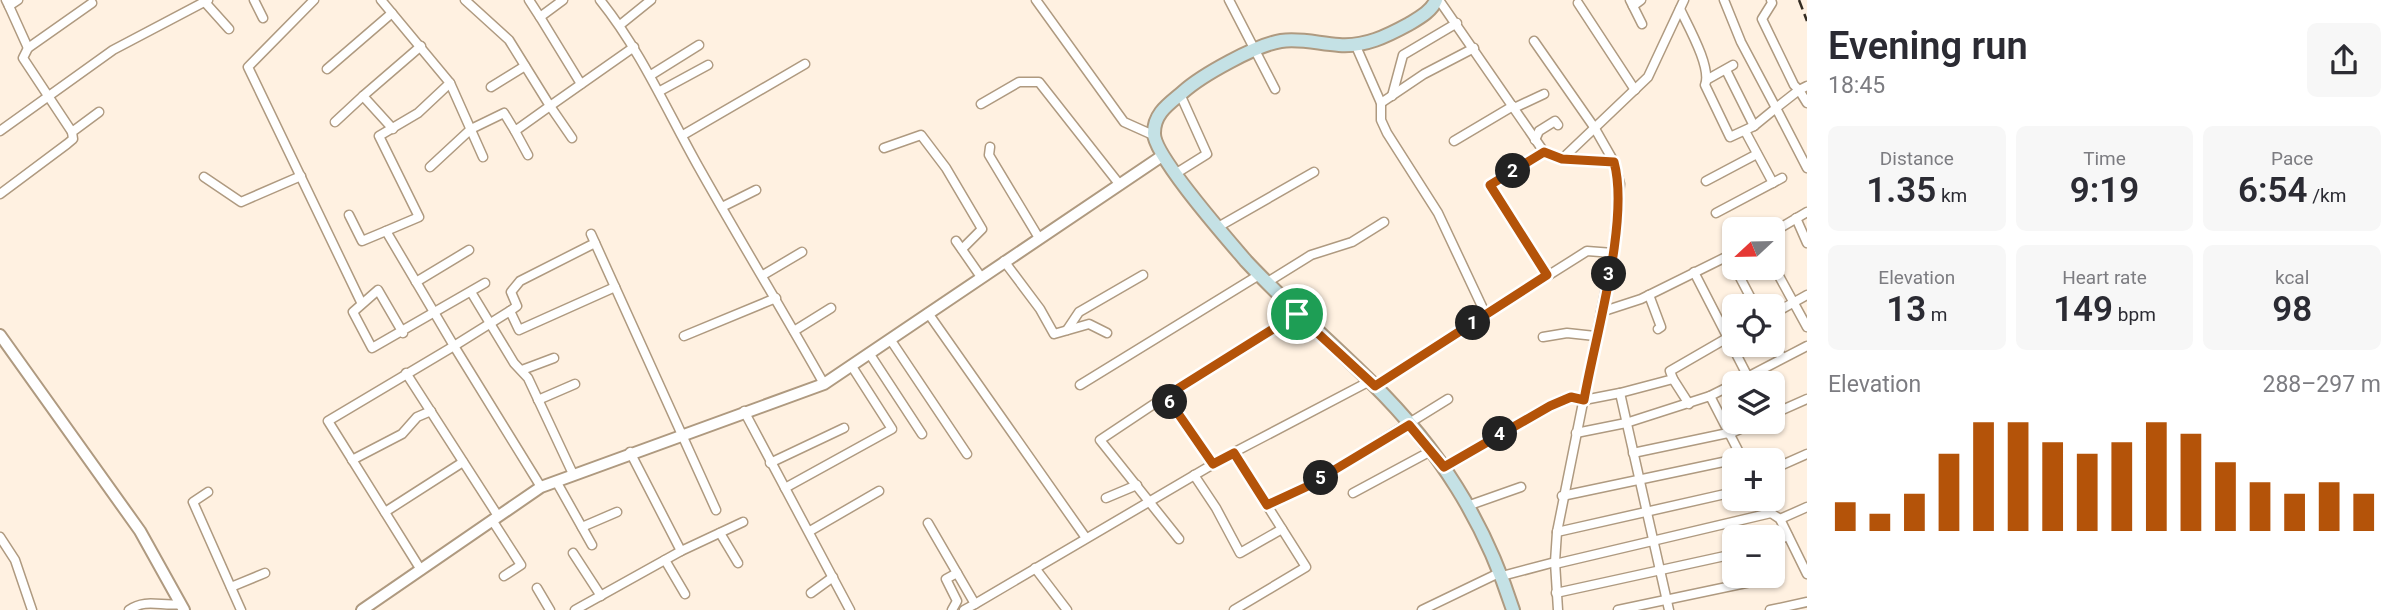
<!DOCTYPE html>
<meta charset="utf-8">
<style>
:root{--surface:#fff;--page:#f7f7f7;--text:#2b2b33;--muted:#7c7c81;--accent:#b45309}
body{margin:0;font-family:Roboto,sans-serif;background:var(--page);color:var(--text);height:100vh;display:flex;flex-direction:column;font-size:26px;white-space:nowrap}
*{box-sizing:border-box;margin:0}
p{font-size:23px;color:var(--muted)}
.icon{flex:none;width:38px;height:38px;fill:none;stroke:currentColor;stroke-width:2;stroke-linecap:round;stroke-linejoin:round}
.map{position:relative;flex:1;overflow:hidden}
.sheet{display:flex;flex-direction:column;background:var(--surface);width:595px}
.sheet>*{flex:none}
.needle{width:46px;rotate:248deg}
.fabs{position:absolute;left:1722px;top:217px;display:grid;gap:14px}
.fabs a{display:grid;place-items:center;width:63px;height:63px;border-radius:10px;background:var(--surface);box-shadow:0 2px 5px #0004;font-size:35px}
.pin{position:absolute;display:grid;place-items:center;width:60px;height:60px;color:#fff;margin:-30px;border:4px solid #fff;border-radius:50%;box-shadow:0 2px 7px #0007}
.km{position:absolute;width:35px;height:35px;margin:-18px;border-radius:50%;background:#222;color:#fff;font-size:19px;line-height:35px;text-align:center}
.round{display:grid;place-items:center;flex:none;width:74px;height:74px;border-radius:10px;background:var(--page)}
.overview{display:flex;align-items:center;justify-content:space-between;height:119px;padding:0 21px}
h1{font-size:38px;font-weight:600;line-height:52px}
.stats{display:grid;grid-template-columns:repeat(3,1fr);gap:10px;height:119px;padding:7px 21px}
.stats div{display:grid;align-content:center;border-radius:10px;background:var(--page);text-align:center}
.stats b{font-size:35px;font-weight:600}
.stats small{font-size:19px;font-weight:400}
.stats p{font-size:19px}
.chart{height:196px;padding:14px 21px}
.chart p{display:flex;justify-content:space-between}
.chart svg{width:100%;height:126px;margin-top:7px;stroke:var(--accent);stroke-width:6}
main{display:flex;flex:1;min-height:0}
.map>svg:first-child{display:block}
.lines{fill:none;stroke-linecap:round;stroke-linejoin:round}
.minor-casing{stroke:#af9a80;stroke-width:11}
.tertiary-casing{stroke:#af9a80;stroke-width:14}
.secondary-casing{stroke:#af9a80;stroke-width:16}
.minor{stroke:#fff;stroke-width:8}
.tertiary{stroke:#fff;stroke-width:10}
.secondary{stroke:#c4e1e5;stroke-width:12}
.rail{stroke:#342c22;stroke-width:2.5;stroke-dasharray:10 5;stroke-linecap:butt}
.route-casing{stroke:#fff;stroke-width:14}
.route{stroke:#b45309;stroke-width:9}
</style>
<main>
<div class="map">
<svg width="1807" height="610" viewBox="0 0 1807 610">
<rect width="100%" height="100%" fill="#fff1e1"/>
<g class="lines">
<defs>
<g id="minor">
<path d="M 6,0 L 9,6 L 18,0"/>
<path d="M 203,0 L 229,29"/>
<path d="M 254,0 L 263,18"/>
<path d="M 314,0 L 248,67 L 361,302"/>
<path d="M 381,0 L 450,83 L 418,113 L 379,136 L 419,217 L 386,231 L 454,346 L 510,311 L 519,330 L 615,287"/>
<path d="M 529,0 L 540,17 L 563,0"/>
<path d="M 600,0 C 641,51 666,109 698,166 C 739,239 783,311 824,384"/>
<path d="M 1036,0 L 1124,122 L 1153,135"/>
<path d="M 1229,0 L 1275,89"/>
<path d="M 1439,0 L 1544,152 L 1562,159 L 1614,162 L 1620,184 L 1613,253 L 1557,532 L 1555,562 L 1558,610"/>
<path d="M 1630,0 L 1633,6 L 1641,0"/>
<path d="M 1724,0 L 1741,42 L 1776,108 L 1799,90 L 1807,103"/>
<path d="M 1771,0 L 1772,3 L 1762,19 L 1794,85 L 1799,90 L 1807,86"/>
<path d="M 1578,3 L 1635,90"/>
<path d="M 9,6 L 28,48"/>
<path d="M 1633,6 L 1642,24"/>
<path d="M 1680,9 C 1688,26 1712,68 1705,85 L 1730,137 L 1754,126 L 1776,108 L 1807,168"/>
<path d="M 540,17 L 581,84"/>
<path d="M 620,25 L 651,0"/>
<path d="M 1534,41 L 1594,127 L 1614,162"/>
<path d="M 1355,44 L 1381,103 L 1381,120 L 1387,133 L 1438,213 L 1486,315"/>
<path d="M 327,69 L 392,13"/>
<path d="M 1726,70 L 1754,126"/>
<path d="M 651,75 L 699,45"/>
<path d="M 1708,79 L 1733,65"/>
<path d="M 450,83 L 483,157"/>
<path d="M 491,87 L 525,66"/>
<path d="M 660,91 L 708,65"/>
<path d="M 1392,96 L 1403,55 L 1457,23"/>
<path d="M 1381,103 L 1424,74 L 1474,48"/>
<path d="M 981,104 L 1019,82 L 1039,82 L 1120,185"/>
<path d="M 1514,108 L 1544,94"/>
<path d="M 335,122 L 363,96"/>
<path d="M 393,129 L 363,96 L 421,46"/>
<path d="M 0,131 L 113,50 L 208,0"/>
<path d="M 515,131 L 528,155"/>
<path d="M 1745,131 L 1773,183"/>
<path d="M 72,132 L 23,58 L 28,48 L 92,3"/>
<path d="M 683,135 L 805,64"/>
<path d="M 572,138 L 550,106 L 634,47"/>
<path d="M 1535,140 L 1539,131 L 1555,121 L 1558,125"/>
<path d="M 1454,141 L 1513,106"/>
<path d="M 990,147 L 989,155 L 1039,238"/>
<path d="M 884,148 L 921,135 L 946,168 L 982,229 L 962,249"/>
<path d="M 1544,152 L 1490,185 L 1547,275"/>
<path d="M 1562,159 L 1648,77 L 1684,0"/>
<path d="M 430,167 L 471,129 L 504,113 L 515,131 L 550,106 L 509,40 L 465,0"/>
<path d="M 1175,174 L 1207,154 L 1180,94"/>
<path d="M 204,177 L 241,202 L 301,176"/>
<path d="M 1706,181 L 1757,154"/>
<path d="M 0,194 L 67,144 L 73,139 L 72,132 L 99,112"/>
<path d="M 722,207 L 756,190"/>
<path d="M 1716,213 L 1782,178"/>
<path d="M 349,215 L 362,241 L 386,231"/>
<path d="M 1796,218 L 1807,243"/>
<path d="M 1218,227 L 1314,172"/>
<path d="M 1773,232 L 1807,212"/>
<path d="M 591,234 L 716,510"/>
<path d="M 956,241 L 981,277"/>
<path d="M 1004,261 L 1040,309 L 1054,334 L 1089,324 L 1107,333"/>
<path d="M 1773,265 L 1807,327"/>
<path d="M 1735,268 L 1755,306"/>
<path d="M 1694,272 L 1748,377"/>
<path d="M 763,275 L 802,252"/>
<path d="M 416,282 L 469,250"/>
<path d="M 1266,283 L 1311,255 L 1352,242 L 1384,222"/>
<path d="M 471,292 L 514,363 L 528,378 L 573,474"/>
<path d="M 1649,295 L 1661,327 L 1658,329"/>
<path d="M 510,311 L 517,306 L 511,292 L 520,281 L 595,243"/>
<path d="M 1601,312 L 1641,299 L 1734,253"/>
<path d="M 928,313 L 1086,538"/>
<path d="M 1773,314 L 1807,295"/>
<path d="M 1067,330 L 1079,312 L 1143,275"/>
<path d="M 794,331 L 831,308"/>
<path d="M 403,333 L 378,290 L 353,312 L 372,348 L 485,283"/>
<path d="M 684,336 L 776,298"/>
<path d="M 1543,337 L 1567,333 L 1595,336"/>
<path d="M 890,339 L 967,454"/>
<path d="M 1773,340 L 1782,358"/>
<path d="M 869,353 L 922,434"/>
<path d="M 522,370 L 554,358"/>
<path d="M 406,373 L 498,516"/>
<path d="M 1673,379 L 1689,404"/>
<path d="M 1736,383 L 1807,346"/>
<path d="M 1080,385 L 1259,275"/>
<path d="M 1375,385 L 1587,251 L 1613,253"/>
<path d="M 1620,393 L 1673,379 L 1670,371 L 1734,334"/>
<path d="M 1166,396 L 1100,440 L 1179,539"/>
<path d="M 1710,396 L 1734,384"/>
<path d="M 538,400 L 575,384"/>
<path d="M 744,411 L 850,610"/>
<path d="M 1773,414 L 1807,399"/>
<path d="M 1576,433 L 1626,423 L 1710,396 L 1743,460"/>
<path d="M 1729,434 L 1756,422"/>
<path d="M 630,452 L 681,551 L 743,522"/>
<path d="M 1633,453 L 1728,433"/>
<path d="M 352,460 L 402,434 L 417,417 L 431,411"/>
<path d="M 770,463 L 844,428"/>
<path d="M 1213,464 L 1166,396 L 1297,314"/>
<path d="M 1444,467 L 1550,406 L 1571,397 L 1584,400 L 1620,393 L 1669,610"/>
<path d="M 1773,469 L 1807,454"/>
<path d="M 1194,475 L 1216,508 L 1240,553 L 1282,529"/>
<path d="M 556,481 L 592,545"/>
<path d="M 785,488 L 892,429 L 851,365"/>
<path d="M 208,492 L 193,502 L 241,610"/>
<path d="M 1353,493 L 1431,451"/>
<path d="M 1562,496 L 1742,458"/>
<path d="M 1106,498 L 1137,485"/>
<path d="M 1763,499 L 1771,513 L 1780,519 L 1807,574"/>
<path d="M 1267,505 L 1306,487 L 1448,399"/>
<path d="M 1470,505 L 1521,487"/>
<path d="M 385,512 L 463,462"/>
<path d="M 1780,519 L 1807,507"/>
<path d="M 492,520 L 521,565 L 504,576"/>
<path d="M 928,523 L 975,604 L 1227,456 L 1370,381"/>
<path d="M 582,527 L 617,512"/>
<path d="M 810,531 L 879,491"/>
<path d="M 1557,532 L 1734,492"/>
<path d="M 720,533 L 738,563"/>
<path d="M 0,537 L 15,560 L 32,610"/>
<path d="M 1773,542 L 1788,536"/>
<path d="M 573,553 L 601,596"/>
<path d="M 665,560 L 685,594"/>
<path d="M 1555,564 L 1771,513"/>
<path d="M 1035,568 L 1067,610"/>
<path d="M 421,570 L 328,421 L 454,346 L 541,487"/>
<path d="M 1502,576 L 1555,562"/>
<path d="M 231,587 L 265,573"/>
<path d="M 537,588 L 550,610"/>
<path d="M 811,593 L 833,577"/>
<path d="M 1556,593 L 1734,554"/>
<path d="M 129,610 C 146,598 162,607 181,604"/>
<path d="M 575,610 L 681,551"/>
<path d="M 952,610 L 957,601 L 946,579 L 957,573"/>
<path d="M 964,610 L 975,604"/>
<path d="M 1234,610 L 1306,567 L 1234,453"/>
<path d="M 1422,610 L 1501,572"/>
<path d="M 1618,610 L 1765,579"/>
<path d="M 1770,610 L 1807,602"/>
</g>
<g id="tertiary">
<path d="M 0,335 L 140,531 L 184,610"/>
<path d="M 362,610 L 541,487 L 824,384 L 1162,156"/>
</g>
<path id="secondary" d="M 1436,0 C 1432,11 1419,18 1409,24 C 1387,36 1365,47 1339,45 C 1320,44 1301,38 1281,41 C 1256,45 1202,75 1183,92 C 1169,104 1154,113 1154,133 C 1153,155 1229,241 1246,261 C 1286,304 1330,341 1372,383 C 1439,449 1484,520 1513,610"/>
</defs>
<use href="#minor" class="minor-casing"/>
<use href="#tertiary" class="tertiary-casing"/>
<use href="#secondary" class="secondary-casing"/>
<use href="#minor" class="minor"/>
<use href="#tertiary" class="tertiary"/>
<use href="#secondary" class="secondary"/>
<path class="rail" d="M 1799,0 L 1807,21"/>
</g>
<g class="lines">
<defs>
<path id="route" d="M 1544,152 L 1562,159 L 1614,162 C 1630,220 1595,337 1584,400 L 1571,397 L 1550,406 L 1444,467 L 1409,425 L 1306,487 L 1267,505 L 1234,453 L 1213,464 L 1166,396 L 1297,314 L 1375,386 L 1547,275 L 1490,185 Z"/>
</defs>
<use href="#route" class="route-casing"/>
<use href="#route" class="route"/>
</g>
</svg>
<div class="fabs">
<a><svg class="needle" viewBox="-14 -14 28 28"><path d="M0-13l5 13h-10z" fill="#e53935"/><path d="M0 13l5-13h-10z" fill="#7c7c81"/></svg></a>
<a><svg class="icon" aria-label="locate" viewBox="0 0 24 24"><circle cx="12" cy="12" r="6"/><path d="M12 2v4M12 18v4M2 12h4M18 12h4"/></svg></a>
<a><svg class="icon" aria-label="layers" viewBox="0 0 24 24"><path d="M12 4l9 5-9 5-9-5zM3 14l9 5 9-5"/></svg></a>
<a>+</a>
<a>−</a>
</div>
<div class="pin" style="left:1297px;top:314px;background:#1e9e55"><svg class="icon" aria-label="arrive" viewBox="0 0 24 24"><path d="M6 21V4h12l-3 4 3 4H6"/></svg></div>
<b class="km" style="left:1473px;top:323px">1</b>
<b class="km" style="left:1513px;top:171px">2</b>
<b class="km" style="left:1609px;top:274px">3</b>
<b class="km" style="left:1500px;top:434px">4</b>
<b class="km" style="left:1321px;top:478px">5</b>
<b class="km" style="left:1170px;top:402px">6</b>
</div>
<section class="sheet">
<div class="overview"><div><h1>Evening run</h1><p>18:45</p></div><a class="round"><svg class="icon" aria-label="share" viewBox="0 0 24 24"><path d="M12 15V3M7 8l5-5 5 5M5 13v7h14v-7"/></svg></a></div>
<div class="stats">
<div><p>Distance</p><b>1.35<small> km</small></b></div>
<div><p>Time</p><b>9:19</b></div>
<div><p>Pace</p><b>6:54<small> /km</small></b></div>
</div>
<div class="stats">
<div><p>Elevation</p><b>13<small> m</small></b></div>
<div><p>Heart rate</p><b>149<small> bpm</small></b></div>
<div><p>kcal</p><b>98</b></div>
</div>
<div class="chart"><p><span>Elevation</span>288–297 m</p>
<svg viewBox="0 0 160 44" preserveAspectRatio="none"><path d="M5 44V34M15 44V38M25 44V31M35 44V17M45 44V6M55 44V6M65 44V13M75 44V17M85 44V13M95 44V6M105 44V10M115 44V20M125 44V27M135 44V31M145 44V27M155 44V31"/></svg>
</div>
</section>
</main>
